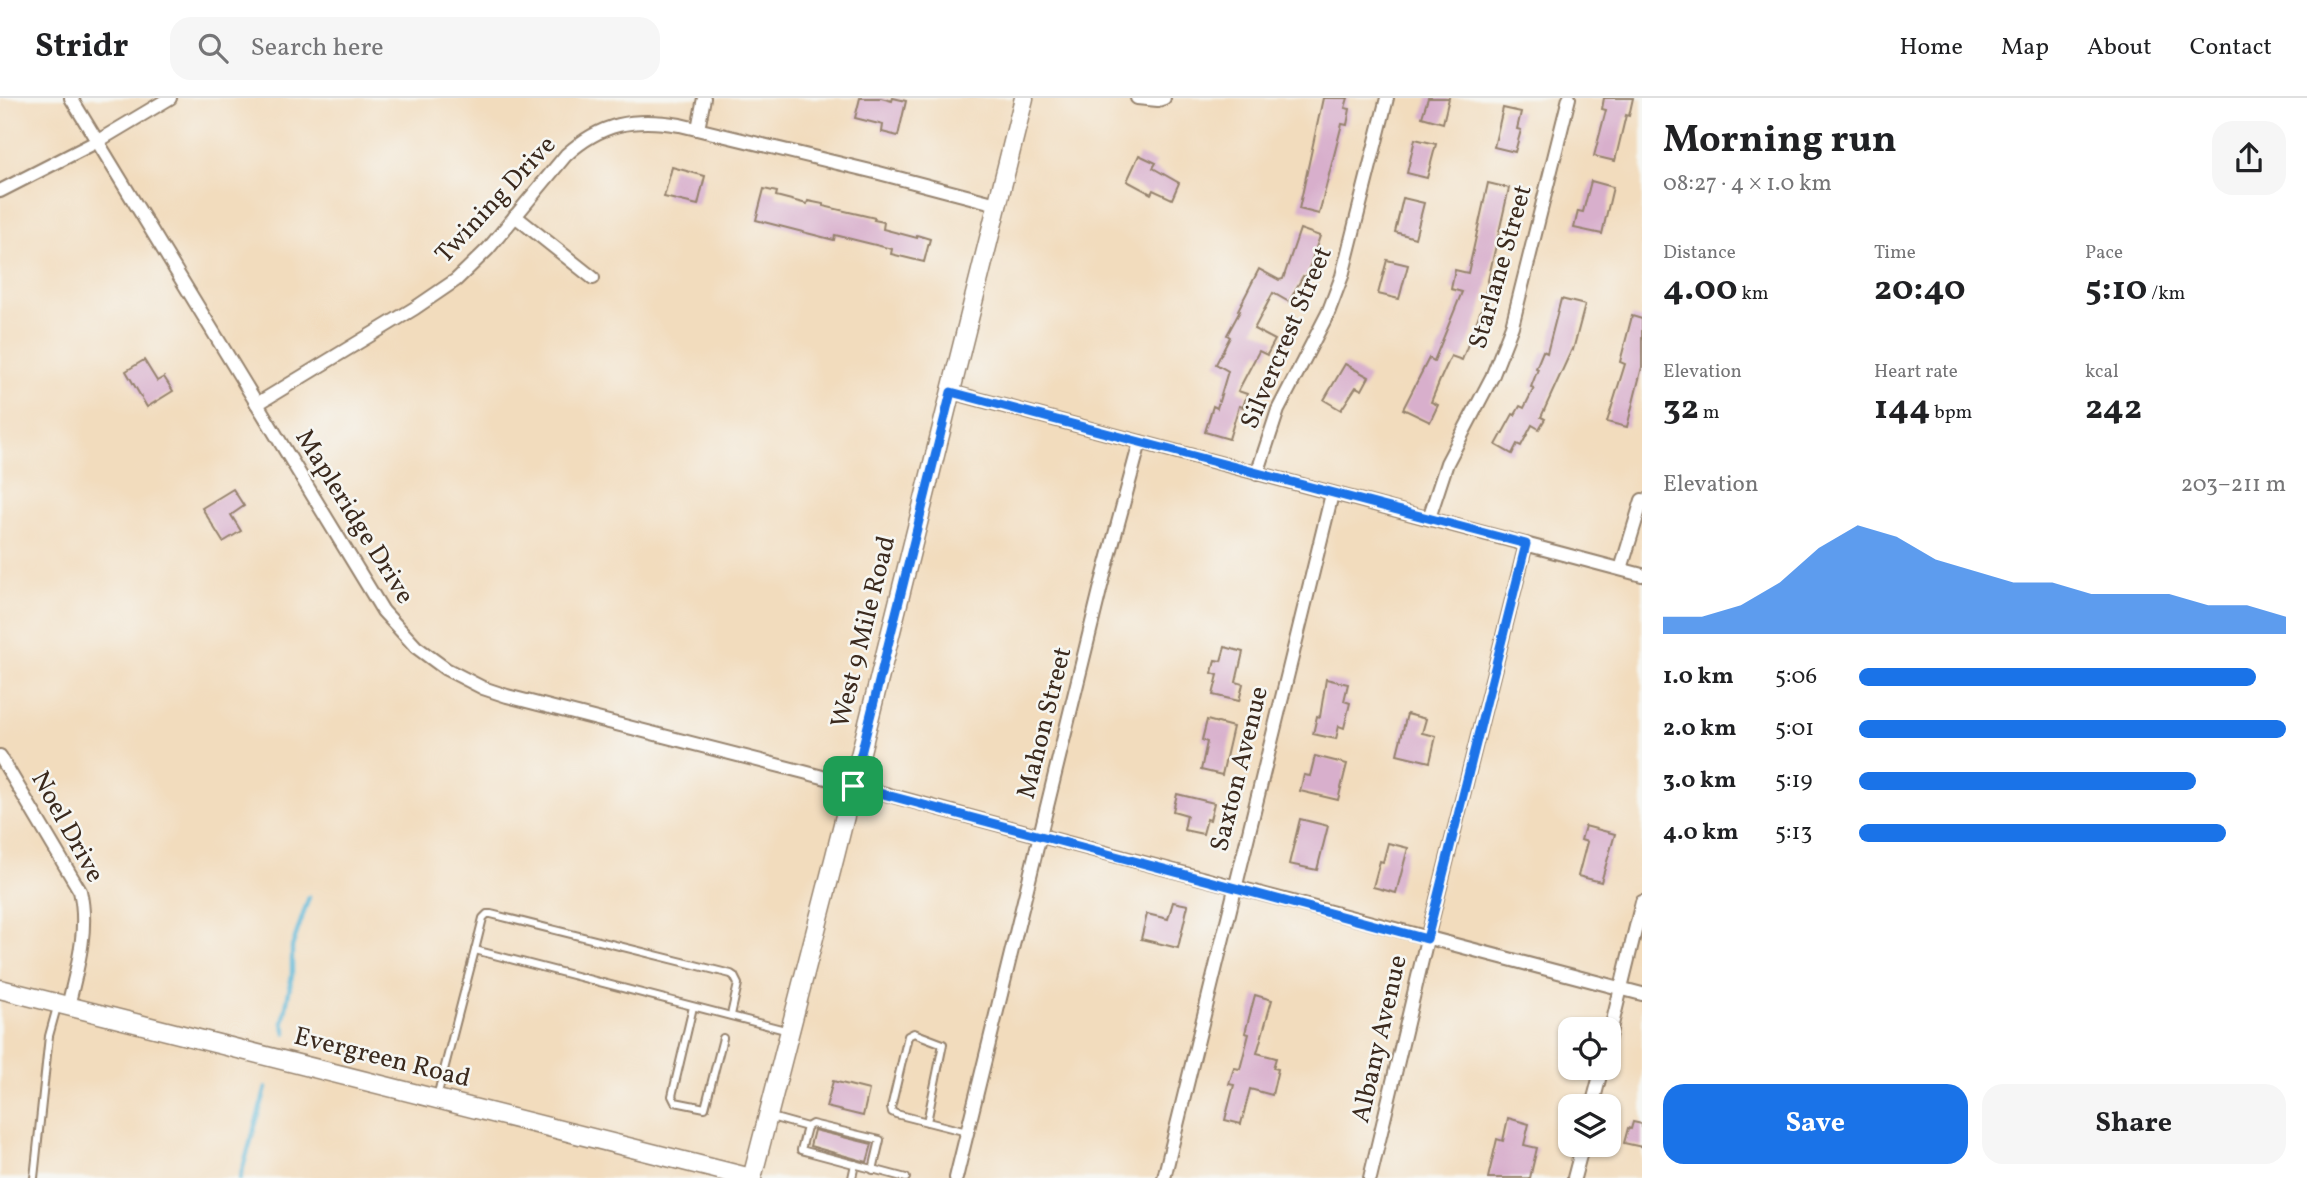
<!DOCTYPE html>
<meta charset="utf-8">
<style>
:root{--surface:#fff;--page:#f6f6f6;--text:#202124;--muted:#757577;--line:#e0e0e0;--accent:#1a73e8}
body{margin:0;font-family:Vollkorn,serif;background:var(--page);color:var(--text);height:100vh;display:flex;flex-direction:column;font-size:26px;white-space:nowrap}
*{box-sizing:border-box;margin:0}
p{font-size:23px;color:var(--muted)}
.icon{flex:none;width:38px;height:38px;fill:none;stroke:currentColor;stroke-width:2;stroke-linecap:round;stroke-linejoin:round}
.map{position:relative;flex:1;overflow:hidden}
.details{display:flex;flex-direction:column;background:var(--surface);width:665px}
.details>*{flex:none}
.tools{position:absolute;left:1558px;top:919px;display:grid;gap:14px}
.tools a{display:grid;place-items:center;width:63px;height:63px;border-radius:14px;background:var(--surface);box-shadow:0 2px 5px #0004;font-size:35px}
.pin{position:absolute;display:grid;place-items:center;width:60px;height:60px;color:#fff;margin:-30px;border-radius:14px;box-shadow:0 4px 10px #0006}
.round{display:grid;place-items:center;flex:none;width:74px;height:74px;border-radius:21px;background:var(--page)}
.overview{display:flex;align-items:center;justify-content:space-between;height:119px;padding:0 21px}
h1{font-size:38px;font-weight:700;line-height:52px}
.figures{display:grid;grid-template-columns:repeat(3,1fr);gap:10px;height:119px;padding:7px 21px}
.figures div{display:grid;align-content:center}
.figures b{font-size:35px;font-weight:700}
.figures small{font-size:19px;font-weight:400}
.figures p{font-size:19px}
.chart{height:196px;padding:14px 21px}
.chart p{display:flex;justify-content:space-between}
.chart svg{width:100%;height:126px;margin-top:7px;fill:var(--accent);opacity:.7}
.action{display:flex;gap:14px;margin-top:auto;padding:14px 21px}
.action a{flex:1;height:80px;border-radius:21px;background:var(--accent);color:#fff;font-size:28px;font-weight:700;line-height:80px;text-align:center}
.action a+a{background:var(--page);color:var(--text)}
ul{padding:0 21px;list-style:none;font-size:23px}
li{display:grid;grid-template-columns:112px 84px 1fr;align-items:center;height:52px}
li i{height:18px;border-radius:9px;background:var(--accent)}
header{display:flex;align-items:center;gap:42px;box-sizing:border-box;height:98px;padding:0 35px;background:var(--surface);border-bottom:2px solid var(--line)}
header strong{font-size:33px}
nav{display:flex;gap:38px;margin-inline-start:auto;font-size:24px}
.search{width:490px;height:63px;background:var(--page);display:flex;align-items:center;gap:18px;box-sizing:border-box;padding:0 24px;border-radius:21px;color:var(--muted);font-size:26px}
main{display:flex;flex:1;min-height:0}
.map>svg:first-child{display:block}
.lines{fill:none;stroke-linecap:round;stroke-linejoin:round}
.stream{stroke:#57b5d5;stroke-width:4.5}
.building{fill:#d8afcc}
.lane-casing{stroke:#96836e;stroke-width:10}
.street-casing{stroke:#96836e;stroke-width:16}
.secondary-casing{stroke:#96836e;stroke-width:21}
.lane{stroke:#fff;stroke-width:6}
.street{stroke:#fff;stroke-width:12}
.secondary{stroke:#fff;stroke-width:18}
.route-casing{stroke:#fff;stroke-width:14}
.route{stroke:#1a73e8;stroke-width:9}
.labels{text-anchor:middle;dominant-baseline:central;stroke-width:5;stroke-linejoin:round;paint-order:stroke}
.street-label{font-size:26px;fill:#3b2a1e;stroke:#f6f6f2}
</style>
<header>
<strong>Stridr</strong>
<div class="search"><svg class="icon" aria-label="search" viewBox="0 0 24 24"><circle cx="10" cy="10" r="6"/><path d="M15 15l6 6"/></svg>Search here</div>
<nav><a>Home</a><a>Map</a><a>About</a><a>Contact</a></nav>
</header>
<main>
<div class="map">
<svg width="1642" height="1080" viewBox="0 0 1642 1080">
<rect width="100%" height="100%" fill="#f6f6f2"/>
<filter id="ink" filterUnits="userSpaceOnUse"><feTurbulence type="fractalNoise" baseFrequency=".0143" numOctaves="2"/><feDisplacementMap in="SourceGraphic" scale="14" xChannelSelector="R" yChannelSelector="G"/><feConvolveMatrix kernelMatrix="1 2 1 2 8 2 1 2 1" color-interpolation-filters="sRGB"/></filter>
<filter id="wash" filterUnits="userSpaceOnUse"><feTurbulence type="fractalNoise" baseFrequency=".00686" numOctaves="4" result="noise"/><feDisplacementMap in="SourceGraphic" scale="28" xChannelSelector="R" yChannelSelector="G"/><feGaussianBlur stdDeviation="1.57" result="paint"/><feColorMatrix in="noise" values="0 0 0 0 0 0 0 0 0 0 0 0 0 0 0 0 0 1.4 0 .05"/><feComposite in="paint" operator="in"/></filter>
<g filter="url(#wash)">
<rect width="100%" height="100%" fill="#f2dcbd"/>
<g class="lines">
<g class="stream">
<path d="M 286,935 L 283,925 L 292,877 L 292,849 L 309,799"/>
<path d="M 240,1080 L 266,990"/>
</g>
</g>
<g id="blocks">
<g class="building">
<path d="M 860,0 L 881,0 L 892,3 L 893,0 L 906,3 L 898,38 L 882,34 L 883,27 L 855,20 Z"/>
<path d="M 1323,0 L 1348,0 L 1345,10 L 1350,11 L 1347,27 L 1342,26 L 1319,116 L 1299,111 Z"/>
<path d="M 1428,0 L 1449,0 L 1443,25 L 1422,19 Z"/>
<path d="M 1604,0 L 1633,0 L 1629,18 L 1626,17 L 1615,63 L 1594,58 L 1606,12 L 1602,11 Z"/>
<path d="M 1503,10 L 1521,14 L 1517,31 L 1521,32 L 1515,54 L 1494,49 Z"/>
<path d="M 1415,41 L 1436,46 L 1427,80 L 1407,75 Z"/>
<path d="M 1139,57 L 1156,65 L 1153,70 L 1179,85 L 1172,101 L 1153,92 L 1151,96 L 1127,83 Z"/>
<path d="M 672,69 L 705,78 L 698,107 L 664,99 Z"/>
<path d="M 1591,83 L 1613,89 L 1602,136 L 1574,130 L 1578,113 L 1583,114 Z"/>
<path d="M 1488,85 L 1509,90 L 1482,209 L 1462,262 L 1451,258 L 1440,282 L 1431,304 L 1438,307 L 1430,324 L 1403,311 L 1429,260 L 1434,263 L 1462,194 L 1451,191 L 1455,172 L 1468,175 Z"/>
<path d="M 764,91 L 777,94 L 776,98 L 807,106 L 808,103 L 823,106 L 823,108 L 875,120 L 874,122 L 884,124 L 883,131 L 917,140 L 917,137 L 930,141 L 924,164 L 891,156 L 892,151 L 835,137 L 834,142 L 756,122 Z"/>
<path d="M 1403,100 L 1424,105 L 1415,140 L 1395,134 Z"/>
<path d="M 1300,131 L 1320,138 L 1306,179 L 1303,178 L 1289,204 L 1273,195 L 1254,231 L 1275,242 L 1267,257 L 1259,253 L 1238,293 L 1247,296 L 1243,309 L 1239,308 L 1229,341 L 1205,334 L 1213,308 L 1217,310 L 1228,273 L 1216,266 L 1230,239 L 1227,237 L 1240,213 L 1238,212 L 1259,171 L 1279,182 L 1283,181 Z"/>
<path d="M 1387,162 L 1408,167 L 1399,201 L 1378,196 Z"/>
<path d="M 1561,201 L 1585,207 L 1573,252 L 1572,251 L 1541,319 L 1545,321 L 1539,331 L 1532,327 L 1521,348 L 1517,346 L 1512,356 L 1496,347 L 1513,316 L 1515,317 L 1520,308 L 1524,310 L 1534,290 L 1531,289 L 1538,271 L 1536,270 L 1543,253 L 1547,255 Z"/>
<path d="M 1632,218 L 1642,221 L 1642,269 L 1627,329 L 1607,324 L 1625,266 L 1620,264 Z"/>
<path d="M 144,262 L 157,283 L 164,279 L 173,293 L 147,309 L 126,273 Z"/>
<path d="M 1345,266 L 1369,279 L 1362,292 L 1356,289 L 1341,312 L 1324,302 Z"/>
<path d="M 233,391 L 244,408 L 231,417 L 241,433 L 223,444 L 202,410 Z"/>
<path d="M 1225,549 L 1243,554 L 1236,584 L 1243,586 L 1239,603 L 1213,597 L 1218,577 L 1212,575 L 1215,562 L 1221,563 Z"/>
<path d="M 1326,581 L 1348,586 L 1344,603 L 1350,605 L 1344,630 L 1339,628 L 1336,641 L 1313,636 L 1317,618 L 1320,619 Z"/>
<path d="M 1407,616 L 1426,621 L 1422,635 L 1436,638 L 1430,664 L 1397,656 Z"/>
<path d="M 1207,622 L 1233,629 L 1222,677 L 1201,672 L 1207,644 L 1202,642 Z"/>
<path d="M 1315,658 L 1347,666 L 1338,702 L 1300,693 L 1304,677 L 1310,678 Z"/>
<path d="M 1177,696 L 1214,705 L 1210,722 L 1207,721 L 1203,736 L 1184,732 L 1187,717 L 1173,713 Z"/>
<path d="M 1300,721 L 1328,728 L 1317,772 L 1289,766 Z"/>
<path d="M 1585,728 L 1615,736 L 1601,784 L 1578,778 L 1587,744 L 1581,742 Z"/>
<path d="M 1388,745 L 1408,750 L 1396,795 L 1373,789 L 1380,763 L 1383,764 Z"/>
<path d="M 1173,804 L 1188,807 L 1178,850 L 1141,841 L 1147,816 L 1168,821 Z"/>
<path d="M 1255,897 L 1272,902 L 1257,955 L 1276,960 L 1273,970 L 1278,971 L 1272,997 L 1250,991 L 1241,1026 L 1225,1022 L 1234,987 L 1229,986 L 1234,970 L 1240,971 L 1249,936 L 1245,935 Z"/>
<path d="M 833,983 L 869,992 L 863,1018 L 826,1009 Z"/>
<path d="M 1508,1020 L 1529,1026 L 1524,1047 L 1537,1050 L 1530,1080 L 1488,1080 L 1497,1041 L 1503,1043 Z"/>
<path d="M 1633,1024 L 1642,1026 L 1642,1049 L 1624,1045 L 1628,1030 L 1631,1031 Z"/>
<path d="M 814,1032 L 872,1046 L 867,1064 L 810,1048 Z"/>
</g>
</g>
</g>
<g filter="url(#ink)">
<use href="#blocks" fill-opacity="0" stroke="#96836e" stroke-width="2"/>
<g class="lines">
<defs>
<g id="lane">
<path d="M 475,852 L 483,820 L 487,816 L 491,816 L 731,876 L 734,878 L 738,886 L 731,917"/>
<path d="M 693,909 L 672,998 L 675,1004 L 705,1010 L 723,940"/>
<path d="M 437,999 L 475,852 L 789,933"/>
<path d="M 771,1019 L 807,1029 L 801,1052 L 906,1080"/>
<path d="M 927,1024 L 943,946 L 914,935 L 908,938 L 891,1010 L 892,1014 L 896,1016 L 967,1034"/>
<path d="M 807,1029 L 812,1026 L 880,1042 L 873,1072"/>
<path d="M 34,1080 L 49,938 L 57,909"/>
<path d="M 852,1080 L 855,1066"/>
</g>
<g id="street">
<path d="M 71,0 L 383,513 L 416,549 L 446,571 L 483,590 L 507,598 L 804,674 L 1041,738 L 1642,896"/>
<path d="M 1137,0 L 1158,2 L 1164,0"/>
<path d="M 698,31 L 704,0"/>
<path d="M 0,93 L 98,43 L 170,0"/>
<path d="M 515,118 L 593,180"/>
<path d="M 951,294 L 1642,477"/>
<path d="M 257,306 L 415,210 L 456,182 L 488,151 L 566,57 C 601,25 634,19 680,27 L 879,75 L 997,106"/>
<path d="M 1257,376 L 1278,312 L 1328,215 L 1342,178 L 1387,0"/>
<path d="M 1429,420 L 1447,365 L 1492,279 L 1512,228 L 1569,0"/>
<path d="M 1621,471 L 1642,402"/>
<path d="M 0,658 L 80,793 C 89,831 77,871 68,908"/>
<path d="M 1608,943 L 1642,804"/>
<path d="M 1592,1008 L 1602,970"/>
<path d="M 956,1080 L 1101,488 L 1140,344"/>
<path d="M 1164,1080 L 1332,396"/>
<path d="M 1370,1080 L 1427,841 L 1526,446"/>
<path d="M 1574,1080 L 1583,1046"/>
</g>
<g id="secondary">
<path d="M 0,891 L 751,1080"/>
<path d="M 752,1080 L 835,758 L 1024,0"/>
</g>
</defs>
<use href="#lane" class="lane-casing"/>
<use href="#street" class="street-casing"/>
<use href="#secondary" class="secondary-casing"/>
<use href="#lane" class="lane"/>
<use href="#street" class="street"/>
<use href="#secondary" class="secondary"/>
</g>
</g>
<g class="lines" filter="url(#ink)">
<defs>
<path id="route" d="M 951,294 L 1526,446 L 1427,841 L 853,688 Z"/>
</defs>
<use href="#route" class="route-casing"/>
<use href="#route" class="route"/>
</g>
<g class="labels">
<g class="street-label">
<text transform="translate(496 102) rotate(-47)">Twining Drive</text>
<text transform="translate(1501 169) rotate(-74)">Starlane Street</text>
<text transform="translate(1287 240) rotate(-67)">Silvercrest Street</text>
<text transform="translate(354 419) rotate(58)">Mapleridge Drive</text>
<text transform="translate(864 534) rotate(-76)">West 9 Mile Road</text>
<text transform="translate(1045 625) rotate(-76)">Mahon Street</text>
<text transform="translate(1240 671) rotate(-76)">Saxton Avenue</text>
<text transform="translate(67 729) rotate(61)">Noel Drive</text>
<text transform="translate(1380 941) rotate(-77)">Albany Avenue</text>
<text transform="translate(382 960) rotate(14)">Evergreen Road</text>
</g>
</g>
</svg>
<div class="tools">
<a><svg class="icon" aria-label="locate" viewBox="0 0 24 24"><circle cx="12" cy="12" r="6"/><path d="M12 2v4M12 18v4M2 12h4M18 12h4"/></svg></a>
<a><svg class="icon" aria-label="layers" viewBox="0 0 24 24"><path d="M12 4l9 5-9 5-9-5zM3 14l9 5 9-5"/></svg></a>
</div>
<div class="pin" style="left:853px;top:688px;background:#1e9e55"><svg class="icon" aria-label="arrive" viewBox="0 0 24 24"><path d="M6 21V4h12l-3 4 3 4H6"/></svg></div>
</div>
<section class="details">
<div class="overview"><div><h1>Morning run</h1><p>08:27 · 4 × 1.0 km</p></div><a class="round"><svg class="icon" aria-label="share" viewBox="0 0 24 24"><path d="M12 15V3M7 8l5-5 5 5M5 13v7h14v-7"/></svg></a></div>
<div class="figures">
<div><p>Distance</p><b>4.00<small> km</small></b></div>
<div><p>Time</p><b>20:40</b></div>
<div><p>Pace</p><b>5:10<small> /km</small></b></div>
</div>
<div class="figures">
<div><p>Elevation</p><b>32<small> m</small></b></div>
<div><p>Heart rate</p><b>144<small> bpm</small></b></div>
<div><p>kcal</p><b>242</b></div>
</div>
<div class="chart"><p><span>Elevation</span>203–211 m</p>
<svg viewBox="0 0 160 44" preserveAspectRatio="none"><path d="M0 44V38L10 38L20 34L30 26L40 14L50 6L60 10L70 18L80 22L90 26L100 26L110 30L120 30L130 30L140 34L150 34L160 38V44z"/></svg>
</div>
<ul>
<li><b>1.0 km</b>5:06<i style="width:93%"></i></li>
<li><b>2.0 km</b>5:01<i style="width:100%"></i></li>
<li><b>3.0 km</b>5:19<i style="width:79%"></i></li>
<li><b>4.0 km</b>5:13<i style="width:86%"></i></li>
</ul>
<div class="action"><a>Save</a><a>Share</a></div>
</section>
</main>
